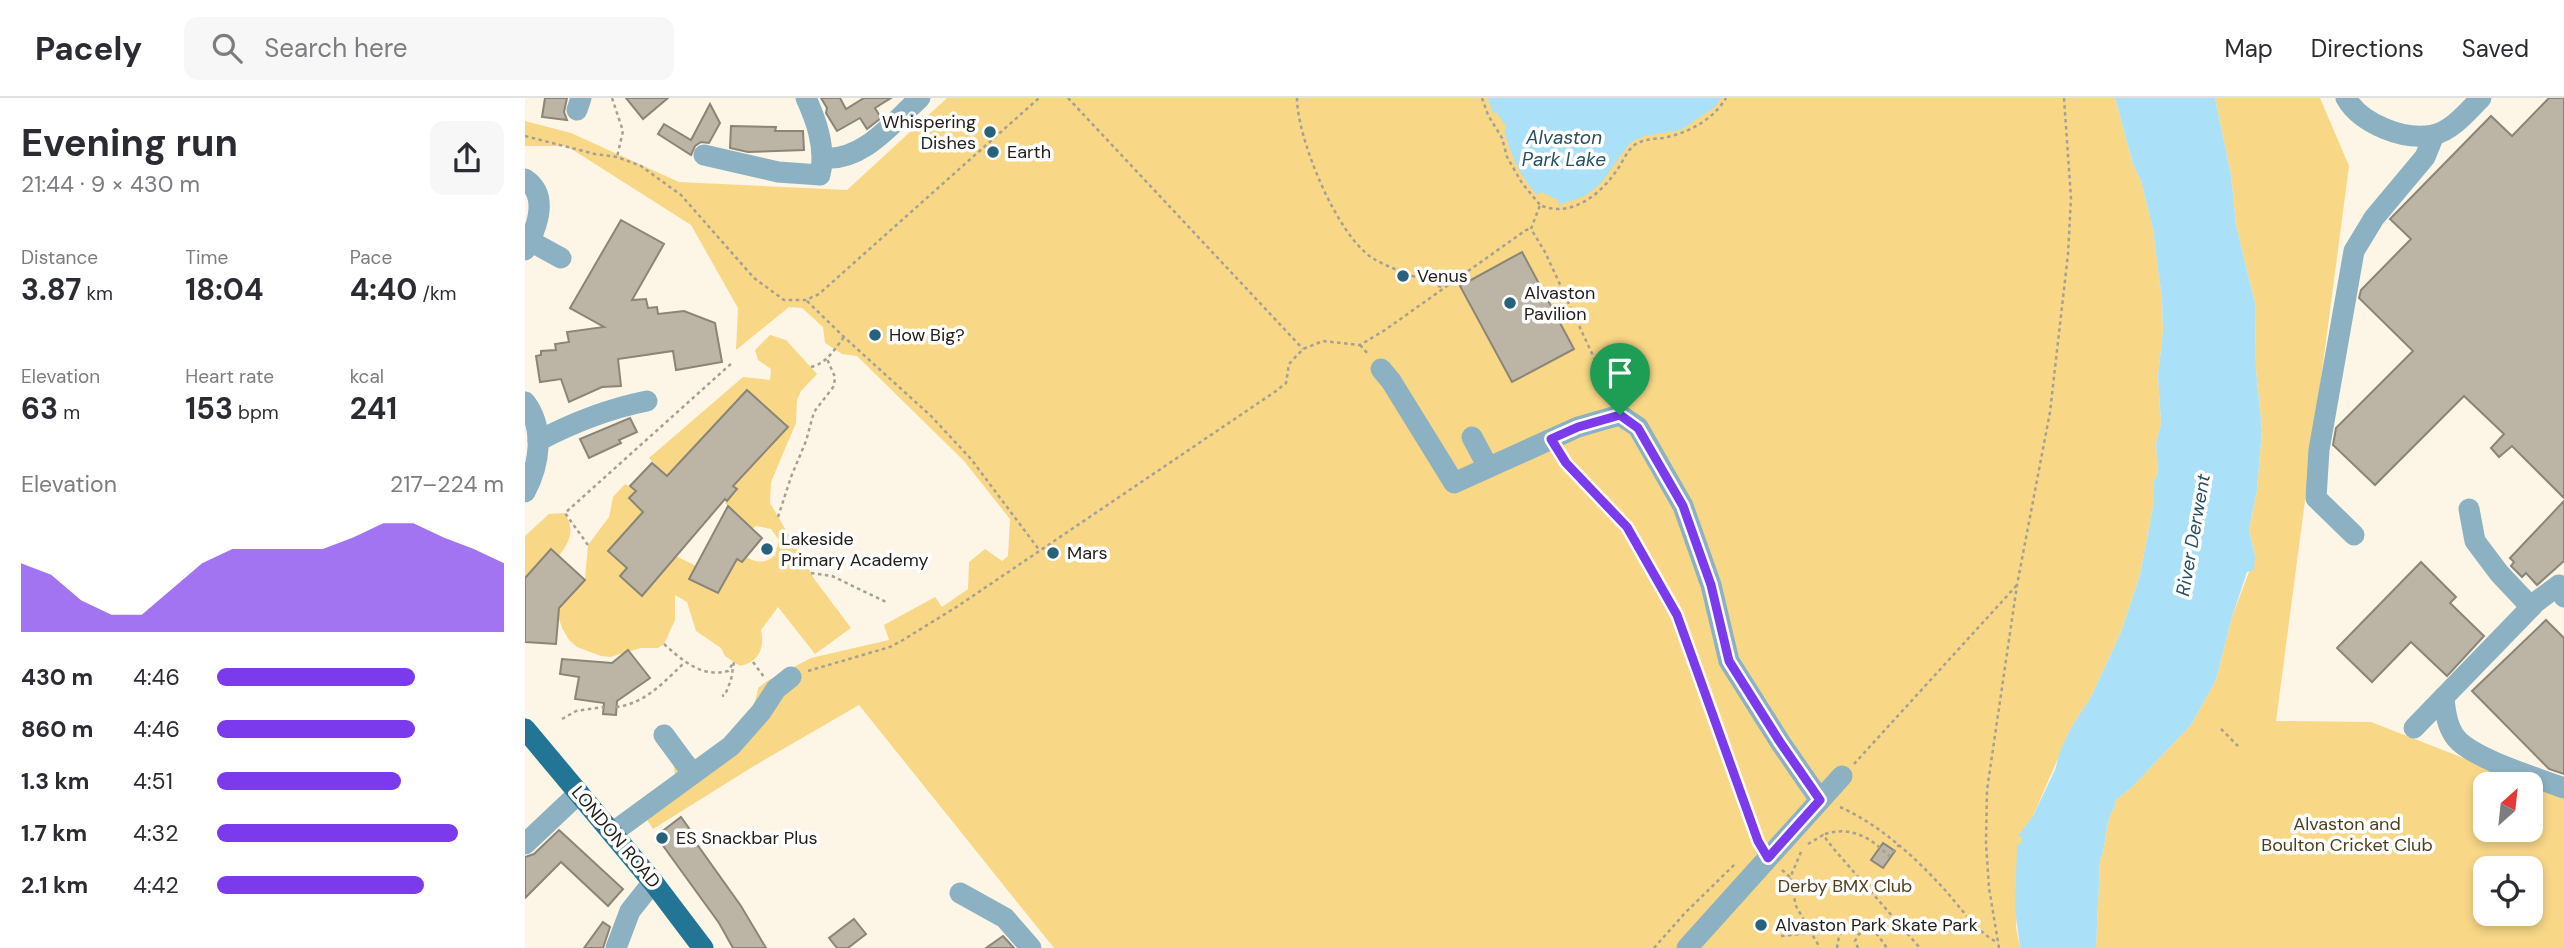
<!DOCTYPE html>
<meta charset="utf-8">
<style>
:root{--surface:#fff;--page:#f7f7f7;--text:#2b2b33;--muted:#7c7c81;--line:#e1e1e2;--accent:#7c3aed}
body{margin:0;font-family:"DM Sans",sans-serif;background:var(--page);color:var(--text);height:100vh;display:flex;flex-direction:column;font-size:26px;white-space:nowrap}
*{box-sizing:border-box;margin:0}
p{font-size:23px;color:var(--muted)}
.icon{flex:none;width:38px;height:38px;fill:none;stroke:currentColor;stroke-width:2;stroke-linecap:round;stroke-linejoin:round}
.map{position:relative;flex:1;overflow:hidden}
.side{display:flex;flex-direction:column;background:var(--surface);width:525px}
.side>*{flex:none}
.needle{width:46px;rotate:27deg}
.controls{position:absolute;left:1948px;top:674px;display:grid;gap:14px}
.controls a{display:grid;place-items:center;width:70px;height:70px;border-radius:14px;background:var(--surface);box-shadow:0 4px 10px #0003;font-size:35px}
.pin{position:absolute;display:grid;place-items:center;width:60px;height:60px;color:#fff;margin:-72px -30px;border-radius:50% 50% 50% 0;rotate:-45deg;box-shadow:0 0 7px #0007}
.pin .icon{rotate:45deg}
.round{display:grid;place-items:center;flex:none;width:74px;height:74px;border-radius:14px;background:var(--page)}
.summary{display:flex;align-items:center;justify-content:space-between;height:119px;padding:0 21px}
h1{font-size:38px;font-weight:700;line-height:52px}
.stats{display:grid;grid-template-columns:repeat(3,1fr);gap:10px;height:119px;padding:7px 21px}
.stats div{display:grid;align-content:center}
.stats b{font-size:30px;font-weight:700}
.stats small{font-size:19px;font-weight:400}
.stats p{font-size:19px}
.chart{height:196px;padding:14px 21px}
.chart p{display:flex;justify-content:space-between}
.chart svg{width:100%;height:126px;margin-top:7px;fill:var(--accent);opacity:.7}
ul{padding:0 21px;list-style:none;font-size:23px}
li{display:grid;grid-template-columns:112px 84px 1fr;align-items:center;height:52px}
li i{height:18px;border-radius:9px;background:var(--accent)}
header{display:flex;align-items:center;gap:42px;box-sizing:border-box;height:98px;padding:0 35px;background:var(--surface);border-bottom:2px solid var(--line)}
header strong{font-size:33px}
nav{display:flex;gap:38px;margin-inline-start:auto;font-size:24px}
.search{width:490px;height:63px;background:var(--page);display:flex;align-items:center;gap:18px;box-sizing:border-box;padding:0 24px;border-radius:14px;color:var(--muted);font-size:26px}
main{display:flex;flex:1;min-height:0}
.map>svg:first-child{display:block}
.green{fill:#f8d787;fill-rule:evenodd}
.water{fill:#abe0f9}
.building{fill:#bcb5a6;stroke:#8b8577;stroke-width:2}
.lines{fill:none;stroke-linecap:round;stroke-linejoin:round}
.path{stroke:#a5a094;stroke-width:2.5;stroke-dasharray:3.5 3.5;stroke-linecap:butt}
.minor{stroke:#8bb1c3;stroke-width:21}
.major{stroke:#227595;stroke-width:21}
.route-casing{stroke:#fff;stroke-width:14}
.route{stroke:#7c3aed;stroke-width:9}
.poi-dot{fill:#27617a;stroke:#fff;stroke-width:2.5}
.labels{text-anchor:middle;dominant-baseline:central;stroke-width:7;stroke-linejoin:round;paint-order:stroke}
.poi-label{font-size:18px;fill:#23201b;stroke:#fff;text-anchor:start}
.park-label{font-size:18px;fill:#4e3f1c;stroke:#fff}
.street-label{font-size:18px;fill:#23201b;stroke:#fff}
.water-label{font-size:19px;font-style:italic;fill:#264f61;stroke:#fff}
</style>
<header>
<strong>Pacely</strong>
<div class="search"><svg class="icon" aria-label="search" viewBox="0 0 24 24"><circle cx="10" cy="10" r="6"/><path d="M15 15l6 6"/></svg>Search here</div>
<nav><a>Map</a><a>Directions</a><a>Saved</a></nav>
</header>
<main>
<section class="side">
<div class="summary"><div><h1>Evening run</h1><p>21:44 · 9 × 430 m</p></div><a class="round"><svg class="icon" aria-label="share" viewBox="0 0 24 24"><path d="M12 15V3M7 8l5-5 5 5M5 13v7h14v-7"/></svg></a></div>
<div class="stats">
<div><p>Distance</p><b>3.87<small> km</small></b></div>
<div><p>Time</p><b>18:04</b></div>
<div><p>Pace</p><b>4:40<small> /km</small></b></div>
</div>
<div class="stats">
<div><p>Elevation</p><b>63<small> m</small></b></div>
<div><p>Heart rate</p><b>153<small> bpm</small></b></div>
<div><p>kcal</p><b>241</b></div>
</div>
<div class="chart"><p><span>Elevation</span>217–224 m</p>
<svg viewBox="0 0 160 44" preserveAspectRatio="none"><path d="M0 44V20L10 24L20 33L30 38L40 38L50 29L60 20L70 15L80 15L90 15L100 15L110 11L120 6L130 6L140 11L150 15L160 20V44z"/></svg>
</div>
<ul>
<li><b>430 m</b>4:46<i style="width:69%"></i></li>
<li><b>860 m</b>4:46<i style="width:69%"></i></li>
<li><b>1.3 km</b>4:51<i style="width:64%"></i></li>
<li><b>1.7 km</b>4:32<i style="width:84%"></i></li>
<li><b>2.1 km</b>4:42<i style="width:72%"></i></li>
</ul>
</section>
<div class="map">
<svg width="2039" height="850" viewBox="0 0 2039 850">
<rect width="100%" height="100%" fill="#fdf6e6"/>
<g class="green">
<path d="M 422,0 L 1590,0 L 1608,66 L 1616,83 L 1628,131 L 1637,202 L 1638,233 L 1633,278 L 1636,325 L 1631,346 L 1633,374 L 1629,384 L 1629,404 L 1615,477 L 1596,534 L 1566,599 L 1547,628 L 1508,718 L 1494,737 L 1497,738 L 1491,829 L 1495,850 L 529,850 L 334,607 L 229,668 L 128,731 L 111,705 L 150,677 L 148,663 L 162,654 L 172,662 C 199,643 229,624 233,590 L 242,583 L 286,560 L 364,542 L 359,527 L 410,499 L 417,509 L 443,491 L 444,464 L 460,451 L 477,463 L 483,458 L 485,421 L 439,363 L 332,258 L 317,256 L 300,245 L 298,229 L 277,210 L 264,209 L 211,252 L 213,210 L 166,127 L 48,52 L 39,48 L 0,48 L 0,23 L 46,35 L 154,84 L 322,92 Z"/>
<path d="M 1690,0 L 1795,0 L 1824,68 L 1751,623 L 1846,624 L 2005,686 L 1960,686 L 1960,732 L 2006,732 L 2006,686 L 2039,699 L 2039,850 L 1571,850 L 1575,763 C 1581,748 1580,732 1585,717 C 1587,710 1591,710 1591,702 L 1608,688 L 1666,627 L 1691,582 L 1707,519 L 1730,458 L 1724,432 L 1732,392 L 1737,332 L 1731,272 L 1730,205 L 1711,127 L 1706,77 ZM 1960,770 L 2006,770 L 2006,816 L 1960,816 Z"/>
<path d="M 245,237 L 261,242 L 292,276 L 276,293 L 272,302 L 271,325 L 246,384 L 245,405 L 290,482 L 326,530 L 290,556 L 253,509 L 236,532 C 240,550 234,564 215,568 L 200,558 L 196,550 L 171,533 L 162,504 L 150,497 L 150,522 L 139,546 L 133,550 L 116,550 L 85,559 L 76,558 L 52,549 L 44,542 L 37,530 L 34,521 L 34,510 L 60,482 L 63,447 L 84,419 L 88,399 L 100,386 L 111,393 L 104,401 L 118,414 L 83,453 L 102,470 L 95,479 L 117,498 L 151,458 L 171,468 L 221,459 C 232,465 241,466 250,457 L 254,442 L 246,431 L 231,428 L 227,431 L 200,405 L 212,391 L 208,388 L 222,292 L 142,378 L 124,360 L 218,279 L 245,282 L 246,271 L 233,262 L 230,252 Z"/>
<path d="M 40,415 C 50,433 45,443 34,458 L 26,451 L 0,480 L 0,438 L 24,416 Z"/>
</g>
<g class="water">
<path d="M 963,0 L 1196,0 L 1190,9 L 1156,32 L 1119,38 L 1105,45 L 1076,85 L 1060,98 L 1034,107 L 1033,102 L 1016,94 L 1012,97 C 994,77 986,57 979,32 L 982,30 L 971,14 L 968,16 Z"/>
<path d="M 1590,0 L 1690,0 L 1706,77 L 1711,127 L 1730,205 L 1731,272 L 1737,332 L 1732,392 L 1724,432 L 1730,458 L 1729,472 L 1722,474 L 1707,519 L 1691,582 L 1666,627 L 1608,688 L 1591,702 C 1591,710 1587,711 1585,718 C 1580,732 1581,748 1575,763 L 1571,850 L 1495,850 L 1490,810 L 1492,746 L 1495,747 L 1497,739 L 1493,738 L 1508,718 L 1530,672 L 1535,653 L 1547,628 L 1566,599 L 1596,534 L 1615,477 L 1629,404 L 1629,384 L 1633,374 L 1631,346 L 1636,325 L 1633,278 L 1638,233 L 1637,202 L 1628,131 L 1616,83 L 1608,66 Z"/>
</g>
<g class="building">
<path d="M 20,0 L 42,0 L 39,14 L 42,22 L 17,19 Z"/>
<path d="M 101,0 L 143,0 L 118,21 Z"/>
<path d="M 296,0 L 315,0 L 321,11 L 339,0 L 366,0 L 350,10 L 356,20 L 342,31 L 335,20 L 312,33 L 301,15 L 302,10 Z"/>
<path d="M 2024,0 L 2039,0 L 2039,400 L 1987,348 L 1974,359 L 1966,350 L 1979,336 L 1939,298 L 1850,387 L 1808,347 L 1811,330 L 1888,253 L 1834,200 L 1836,192 L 1886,141 L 1865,121 L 1966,18 L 1987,38 Z"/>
<path d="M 185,6 L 195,25 L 184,45 L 176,44 L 170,48 L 166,57 L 133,36 L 139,26 L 166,42 Z"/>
<path d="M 206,28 L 251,29 L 250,33 L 278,33 L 279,52 L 223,54 L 205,50 Z"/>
<path d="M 96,122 L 139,146 L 107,202 L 121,201 L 123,210 L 132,209 L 133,216 L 159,213 L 190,225 L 197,264 L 151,272 L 148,253 L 93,261 L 96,288 L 77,289 L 44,304 L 36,281 L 15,284 L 11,258 L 16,257 L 16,253 L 31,252 L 30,246 L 44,244 L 42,234 L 79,229 L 45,210 Z"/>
<path d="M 997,154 L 1049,251 L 987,284 L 935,188 Z"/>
<path d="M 222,292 L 263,329 L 208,388 L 212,391 L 202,403 L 200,401 L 117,498 L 95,478 L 102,470 L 83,453 L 118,414 L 104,400 L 111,393 L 105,388 L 127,365 L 142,378 Z"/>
<path d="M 105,320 L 112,334 L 94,342 L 96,345 L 64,360 L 55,341 Z"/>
<path d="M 2039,403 L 2039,463 L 2012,487 L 2001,475 L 1997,479 L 1986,468 L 1989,464 L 1985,460 Z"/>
<path d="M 203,408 L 237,440 L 217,464 L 212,461 L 193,495 L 164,481 Z"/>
<path d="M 26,451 L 60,482 L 34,510 L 31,546 L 0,544 L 0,480 Z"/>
<path d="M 1896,464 L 1931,499 L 1925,505 L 1959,538 L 1922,578 L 1886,544 L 1847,584 L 1812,550 Z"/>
<path d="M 2021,522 L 2039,540 L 2039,676 L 2024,671 L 1947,593 Z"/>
<path d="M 103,552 L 125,580 L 92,603 L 91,617 L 78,616 L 79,605 L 50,601 L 54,579 L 35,576 L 37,561 L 87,565 Z"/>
<path d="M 156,719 L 171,740 L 169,742 L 216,808 L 241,850 L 208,850 L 194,825 L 131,738 Z"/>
<path d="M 34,732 L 98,791 L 83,808 L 36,764 L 0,800 L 0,759 L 9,756 Z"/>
<path d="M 1358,745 L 1370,753 L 1358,770 L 1346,762 Z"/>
<path d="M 329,821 L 341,836 L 323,850 L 312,850 L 304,840 Z"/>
<path d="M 78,824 L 85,829 L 78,850 L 59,850 Z"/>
<path d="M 478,838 L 489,850 L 461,850 Z"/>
</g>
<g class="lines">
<g class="path">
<path d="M 87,0 L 98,33 L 92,59"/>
<path d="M 543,0 L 778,251"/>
<path d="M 772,0 C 772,41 813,140 849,161 C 870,173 896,180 918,190"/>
<path d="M 957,0 L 963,17 L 977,40 L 982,59 L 997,85 L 1015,107"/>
<path d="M 0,38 L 70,56 L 92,59 L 116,68 L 156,97 L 229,180 L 259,202 L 281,202 L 294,196 L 514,0"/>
<path d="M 282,203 L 319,239 L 406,318 L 446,361 L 515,453"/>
<path d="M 835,247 L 844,257"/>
<path d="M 286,269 C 302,265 309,252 319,239"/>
<path d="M 1088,301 L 1020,154 L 1006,131 L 1015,107 C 1043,120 1073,99 1089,76 C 1097,67 1101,52 1111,46 C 1120,41 1129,41 1138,40 C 1163,35 1188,22 1201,0"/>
<path d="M 1035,356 L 1041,365 L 1103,429 L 1152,517 L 1233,744"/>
<path d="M 253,419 L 266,379 L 281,343 L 289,314 L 309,288 L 310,279 L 302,261"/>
<path d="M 63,447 L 40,415 L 208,264"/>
<path d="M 286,475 L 307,478 L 363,505"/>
<path d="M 139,546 C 158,563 177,580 203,573 L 209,564 L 206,582 L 200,597 L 197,598"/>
<path d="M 228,564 L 239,579"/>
<path d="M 283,573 L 365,549 L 378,542 L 433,508 L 751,293 L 761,285 L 764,266 L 778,251 L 798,243 L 835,247 L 860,232 L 1001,132 L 1006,131"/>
<path d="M 91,609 C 120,606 140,583 160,564"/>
<path d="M 37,621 L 51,613 L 79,609"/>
<path d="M 1696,631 L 1713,648"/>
<path d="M 1329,666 L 1492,487"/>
<path d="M 1315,709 C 1355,727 1390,759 1420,792 C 1436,810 1451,833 1473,845"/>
<path d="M 1300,736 C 1326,728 1345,739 1364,758 L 1374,747"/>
<path d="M 1283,746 L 1298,737 L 1308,750 L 1395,850"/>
<path d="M 1276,754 L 1265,780 L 1271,808 L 1295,850"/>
<path d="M 1257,772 L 1265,779"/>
<path d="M 1256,838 L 1286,835"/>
<path d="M 1129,850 L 1160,815 L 1211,765"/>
<path d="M 1312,850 L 1314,838 L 1323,825"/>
<path d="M 1333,850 L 1330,843 L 1334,836 L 1349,832 L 1362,850"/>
<path d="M 1474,850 L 1464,790 L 1461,745 L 1462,692 L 1492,487 L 1525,314 L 1543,156 L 1546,100 L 1539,0"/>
</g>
<g class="minor">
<path d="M 281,0 C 291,22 300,47 296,72"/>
<path d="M 1821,0 C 1836,26 1879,43 1908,37 C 1927,33 1943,13 1956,0"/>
<path d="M 52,12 L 56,0"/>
<path d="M 179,57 L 253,74 L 295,77"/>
<path d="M 298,60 C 338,64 368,24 395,0"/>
<path d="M 0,81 C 25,98 12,130 0,152"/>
<path d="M 5,143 L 36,160"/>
<path d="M 856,271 L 866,283 L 929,385 L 1053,329 L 1095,317 L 1113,329 L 1158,408 L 1186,487 L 1204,563 L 1255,644 L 1295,702"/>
<path d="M 0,304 C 20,330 15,366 0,394"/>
<path d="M 947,339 L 963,369"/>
<path d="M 13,343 C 49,324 82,311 122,303"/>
<path d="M 1944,411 L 1950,443 L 1974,475 L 2006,509"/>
<path d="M 1829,437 L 1791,400 L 1794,352 L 1829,153 L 1849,120 L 1900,59 L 1909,37"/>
<path d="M 2039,499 L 2034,487 L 2011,504 L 1919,599 C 1920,614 1922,629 1931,640 C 1948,661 2013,680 2039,690"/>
<path d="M 1889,630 L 1919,599"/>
<path d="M 139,637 L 167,675"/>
<path d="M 87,735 L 206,648 L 236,614 L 251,591 L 266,579"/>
<path d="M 0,746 L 54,695"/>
<path d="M 435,795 L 480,820 L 506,850"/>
<path d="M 91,850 L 105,813 L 128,784"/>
<path d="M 1162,850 L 1317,678"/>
</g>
<path class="major" d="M 0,631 L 128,784 L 178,850"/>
</g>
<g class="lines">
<defs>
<path id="route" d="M 1095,317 L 1113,330 L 1158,408 L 1186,487 L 1204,563 L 1255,644 L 1295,702 L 1243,760 L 1233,743 L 1152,517 L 1102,429 L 1041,365 L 1026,341 L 1053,329 Z"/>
</defs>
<use href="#route" class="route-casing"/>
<use href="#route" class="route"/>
</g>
<g class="poi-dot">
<circle cx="465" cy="34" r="7"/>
<circle cx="468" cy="54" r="7"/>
<circle cx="878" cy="178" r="7"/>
<circle cx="985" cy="205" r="7"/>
<circle cx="350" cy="237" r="7"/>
<circle cx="242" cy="451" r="7"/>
<circle cx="528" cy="455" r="7"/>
<circle cx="137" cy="740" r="7"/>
<circle cx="1236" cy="827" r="7"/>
</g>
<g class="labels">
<g class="poi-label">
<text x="451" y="24" text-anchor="end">Whispering<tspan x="451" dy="21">Dishes</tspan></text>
<text x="482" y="54">Earth</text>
<text x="892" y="178">Venus</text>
<text x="999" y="195">Alvaston<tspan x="999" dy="21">Pavilion</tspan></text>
<text x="364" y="237">How Big?</text>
<text x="256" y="441">Lakeside<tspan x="256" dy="21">Primary Academy</tspan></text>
<text x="542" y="455">Mars</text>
<text x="151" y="740">ES Snackbar Plus</text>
<text x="1250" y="827">Alvaston Park Skate Park</text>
</g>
<g class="park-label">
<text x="1822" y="726">Alvaston and<tspan x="1822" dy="21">Boulton Cricket Club</tspan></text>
<text x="1320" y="788">Derby BMX Club</text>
</g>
<g class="street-label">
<text transform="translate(91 739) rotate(50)">LONDON ROAD</text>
</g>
<g class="water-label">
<text x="1039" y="39">Alvaston<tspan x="1039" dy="22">Park Lake</tspan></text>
<text transform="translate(1668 437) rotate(-80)">River Derwent</text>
</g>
</g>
</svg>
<div class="controls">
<a><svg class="needle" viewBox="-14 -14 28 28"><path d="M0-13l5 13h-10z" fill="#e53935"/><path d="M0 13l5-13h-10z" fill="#7c7c81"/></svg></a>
<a><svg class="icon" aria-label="locate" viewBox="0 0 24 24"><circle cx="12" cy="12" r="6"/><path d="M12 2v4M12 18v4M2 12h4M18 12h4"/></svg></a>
</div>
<div class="pin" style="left:1095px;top:317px;background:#1e9e55"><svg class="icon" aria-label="arrive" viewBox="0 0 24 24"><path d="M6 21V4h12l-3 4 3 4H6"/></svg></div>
</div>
</main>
